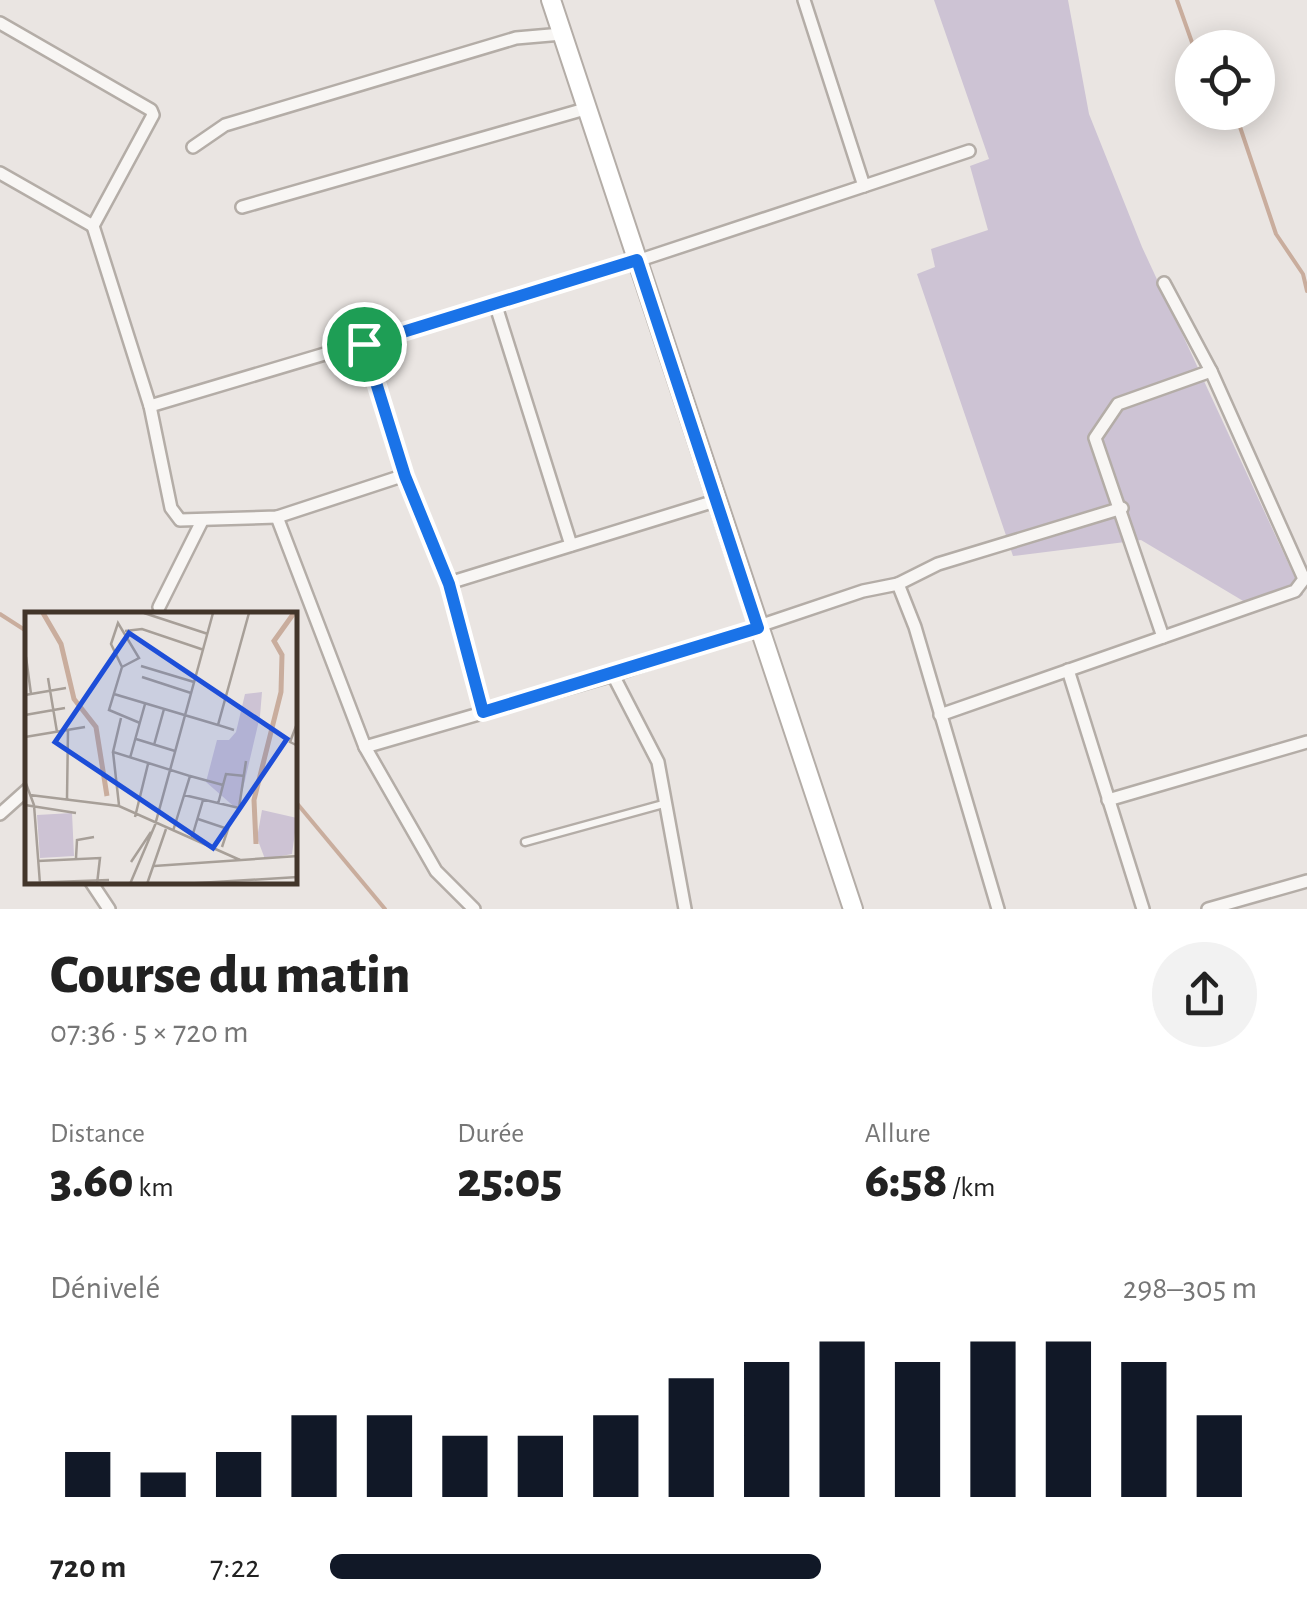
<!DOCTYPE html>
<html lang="fr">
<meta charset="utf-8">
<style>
:root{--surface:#fff;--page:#f2f2f2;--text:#222;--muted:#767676;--accent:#111827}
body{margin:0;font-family:"Alegreya Sans",sans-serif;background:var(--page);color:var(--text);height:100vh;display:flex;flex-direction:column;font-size:38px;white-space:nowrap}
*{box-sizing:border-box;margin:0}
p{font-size:32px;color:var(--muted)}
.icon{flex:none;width:55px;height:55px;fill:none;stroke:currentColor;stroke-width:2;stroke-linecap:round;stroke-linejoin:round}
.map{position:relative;height:909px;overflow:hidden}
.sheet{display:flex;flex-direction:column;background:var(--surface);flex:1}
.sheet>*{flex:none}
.controls{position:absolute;left:1175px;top:30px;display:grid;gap:20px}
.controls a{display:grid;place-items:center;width:100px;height:100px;border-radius:50%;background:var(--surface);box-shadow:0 5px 25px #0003;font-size:50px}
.pin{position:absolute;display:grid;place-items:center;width:85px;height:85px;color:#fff;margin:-42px;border:5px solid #fff;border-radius:50%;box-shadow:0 2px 10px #0007}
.round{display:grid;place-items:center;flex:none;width:105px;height:105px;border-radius:52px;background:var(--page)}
.overview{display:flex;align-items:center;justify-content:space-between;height:170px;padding:0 50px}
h1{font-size:55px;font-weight:800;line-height:75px}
.metrics{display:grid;grid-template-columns:repeat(3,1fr);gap:15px;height:170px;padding:10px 50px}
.metrics div{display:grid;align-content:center}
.metrics b{font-size:50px;font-weight:800}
.metrics small{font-size:28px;font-weight:400}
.metrics p{font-size:28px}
.chart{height:280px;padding:20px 50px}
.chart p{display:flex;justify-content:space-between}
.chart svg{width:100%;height:180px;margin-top:10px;stroke:var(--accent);stroke-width:6}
ul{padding:0 50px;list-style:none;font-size:32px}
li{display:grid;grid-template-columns:160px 120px 1fr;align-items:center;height:75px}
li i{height:25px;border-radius:12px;background:var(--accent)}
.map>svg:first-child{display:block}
.green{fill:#cdc3d4}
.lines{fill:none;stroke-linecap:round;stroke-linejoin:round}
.stream{stroke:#c9ad9d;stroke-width:4}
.lane-casing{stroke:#b4ada7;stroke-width:11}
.street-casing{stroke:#b4ada7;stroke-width:16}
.secondary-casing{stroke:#b4ada7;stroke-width:22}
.lane{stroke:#f8f6f4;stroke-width:6}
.street{stroke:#f8f6f4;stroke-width:11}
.secondary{stroke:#fff;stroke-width:18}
.route-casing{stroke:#fff;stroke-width:20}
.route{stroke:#1a73e8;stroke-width:12}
.inset-river{fill:none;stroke:#c9ad9d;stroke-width:5}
.inset-road{fill:none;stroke:#a79f98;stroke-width:2.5}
.view{fill:#1d4ed8;fill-opacity:0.15;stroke:#1d4ed8;stroke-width:5}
.inset-edge{fill:none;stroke:#42352a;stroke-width:5}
</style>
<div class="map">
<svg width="1307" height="909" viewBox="0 0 1307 909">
<rect width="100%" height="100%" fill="#eae5e2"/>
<path class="green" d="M 934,0 L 1068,0 L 1089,114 L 1142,247 L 1303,595 L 1260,611 L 1141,540 L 1013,556 L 917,274 L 935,267 L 931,249 L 988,230 L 970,166 L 989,159 Z"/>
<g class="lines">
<g class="stream">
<path d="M 1177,0 L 1194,48"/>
<path d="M 1235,112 L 1276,234 L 1303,274 L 1307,291"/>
<path d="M 0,614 L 28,632"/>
<path d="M 295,801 L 385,909"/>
</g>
<defs>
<path id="lane" d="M 525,842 L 667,803"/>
<g id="street">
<path d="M 804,0 L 864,186 L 969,151"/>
<path d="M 0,23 L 151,110 L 153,115 L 93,226 L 150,406 L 171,508 L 180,520 L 277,517 L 405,475"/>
<path d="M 193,147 L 225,125 L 516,38 L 562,34"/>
<path d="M 0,173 L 93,226"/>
<path d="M 242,207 L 585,109"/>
<path d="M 495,303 L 571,545"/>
<path d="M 364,345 L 405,475 L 449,583 L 483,712"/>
<path d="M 150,406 L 637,261 L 864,186"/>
<path d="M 277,517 L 365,747 L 613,675 L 863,591 L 898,584 L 915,627 L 998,909"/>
<path d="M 449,583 L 715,501"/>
<path d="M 898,584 L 938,564 L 1122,508"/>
<path d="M 159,607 L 202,521"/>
<path d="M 1163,637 L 1095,438 L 1118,404 L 1211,371"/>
<path d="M 1068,670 L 1143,909"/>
<path d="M 613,675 L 658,762 L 685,909"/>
<path d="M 940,715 L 1295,591 L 1304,579 L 1211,371 L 1164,283"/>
<path d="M 365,747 L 436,871 L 474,909"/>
<path d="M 1108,800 L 1307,742"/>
<path d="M 0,814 L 28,789"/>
<path d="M 91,882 L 109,909"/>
<path d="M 1208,909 L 1307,881"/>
</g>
<path id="secondary" d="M 551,0 L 853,909"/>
</defs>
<use href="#lane" class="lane-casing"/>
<use href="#street" class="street-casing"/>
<use href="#secondary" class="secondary-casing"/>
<use href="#lane" class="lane"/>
<use href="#street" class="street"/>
<use href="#secondary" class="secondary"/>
</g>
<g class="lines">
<defs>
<path id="route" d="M 637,260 L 758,628 L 483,712 L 449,584 L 405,476 L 364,344 Z"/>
</defs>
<use href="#route" class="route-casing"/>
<use href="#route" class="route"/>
</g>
<g transform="translate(25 612)">
<rect width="272" height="272" fill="#eae5e2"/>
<path d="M 237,80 L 235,104 L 213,198 L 181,170 L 192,128 L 204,128 L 211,120 L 220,82 ZM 237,198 L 272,206 L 267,242 L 240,247 L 232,226 ZM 47,201 L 49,244 L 15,246 L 12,203 Z" fill="#cdc3d4"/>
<path class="inset-river" d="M 18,1 L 36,32 L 49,87 L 71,115 L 82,184M 231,232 L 229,188 L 256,80 L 257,43 L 249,29 L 269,1"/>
<path class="inset-road" d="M 119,1 L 183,22M 100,19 L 117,17 L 179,38M 1,45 L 6,82M 116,54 L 169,70M 97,55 L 86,32 L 93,11 L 114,46 L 97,55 L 84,98 L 115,111M 117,65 L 166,81M 23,66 L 32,120M 89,82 L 193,113M 0,83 L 41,76M 0,103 L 40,96M 96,106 L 88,140 L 165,164 L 148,219M 273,109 L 265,130 L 273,134M 209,118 L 193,113 L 224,1M 0,125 L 60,115M 111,127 L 150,139M 129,133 L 139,97M 88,140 L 94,193M 105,146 L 120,92M 165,164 L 198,173M 0,169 L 9,193 L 15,272M 5,183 L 94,194 L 215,248M 159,183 L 214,196 L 221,149M 42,187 L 43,118M 193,192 L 201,162 L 220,164M 0,193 L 51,201M 110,205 L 123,152M 173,207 L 203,217 L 197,235M 167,225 L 178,188M 51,246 L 52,228 L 69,225M 13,249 L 75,246 L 72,272M 106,250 L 126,220M 129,254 L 273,244M 0,271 L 84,268M 105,272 L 130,213 L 188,1M 122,272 L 141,217M 157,272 L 273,265"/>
<path class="view" d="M 104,21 L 262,127 L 188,236 L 30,130 Z"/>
<rect width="272" height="272" class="inset-edge"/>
</g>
</svg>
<div class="controls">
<a><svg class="icon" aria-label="locate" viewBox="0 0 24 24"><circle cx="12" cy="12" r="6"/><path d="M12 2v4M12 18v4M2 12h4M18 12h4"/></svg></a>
</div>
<div class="pin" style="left:364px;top:344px;background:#1e9e55"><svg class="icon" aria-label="arrive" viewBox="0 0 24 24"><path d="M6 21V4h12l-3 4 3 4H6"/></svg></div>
</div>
<section class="sheet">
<div class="overview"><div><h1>Course du matin</h1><p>07:36 · 5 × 720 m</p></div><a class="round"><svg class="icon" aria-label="share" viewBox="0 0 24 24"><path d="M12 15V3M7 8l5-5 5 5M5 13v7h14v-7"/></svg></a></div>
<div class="metrics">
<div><p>Distance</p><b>3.60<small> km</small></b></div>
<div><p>Durée</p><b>25:05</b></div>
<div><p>Allure</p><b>6:58<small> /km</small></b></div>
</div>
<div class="chart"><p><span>Dénivelé</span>298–305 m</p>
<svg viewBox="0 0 160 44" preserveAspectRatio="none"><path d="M5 44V33M15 44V38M25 44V33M35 44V24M45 44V24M55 44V29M65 44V29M75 44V24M85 44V15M95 44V11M105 44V6M115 44V11M125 44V6M135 44V6M145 44V11M155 44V24"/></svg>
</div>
<ul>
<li><b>720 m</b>7:22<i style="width:53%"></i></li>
</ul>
</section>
